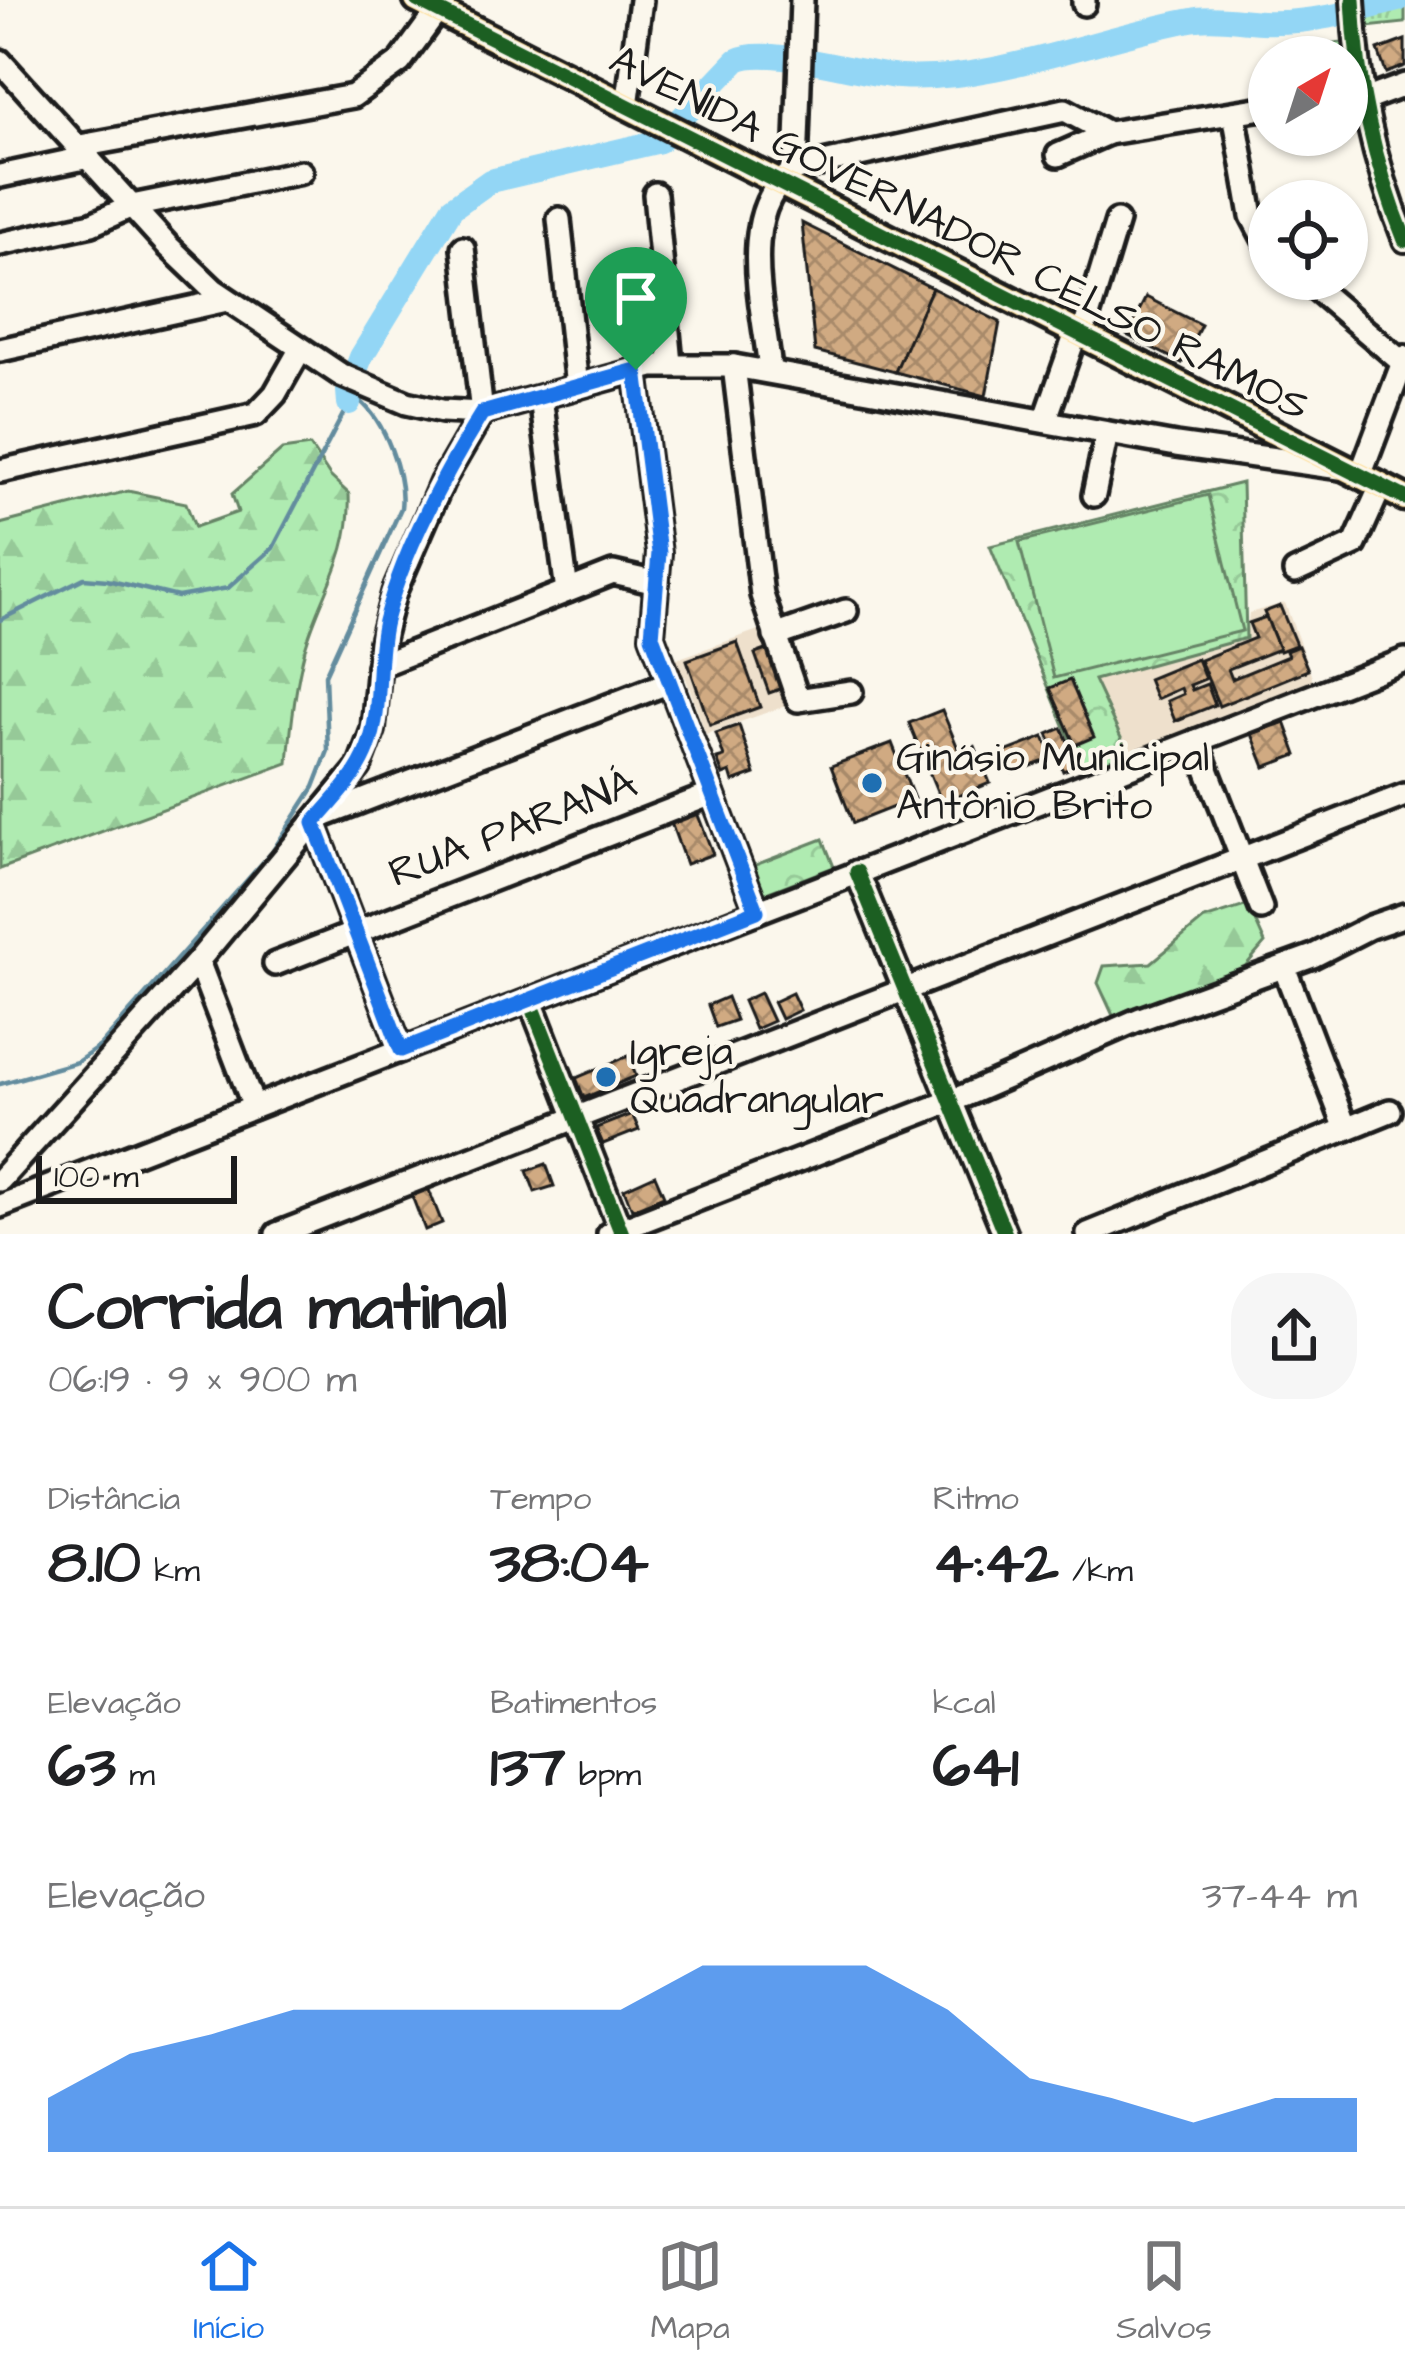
<!DOCTYPE html>
<html lang="pt">
<meta charset="utf-8">
<style>
:root{--surface:#fff;--page:#f6f6f6;--text:#202124;--muted:#757577;--line:#e0e0e0;--accent:#1a73e8}
body{margin:0;font-family:"Architects Daughter",sans-serif;background:var(--page);color:var(--text);height:100vh;display:flex;flex-direction:column;font-size:45px;white-space:nowrap}
*{box-sizing:border-box;margin:0}
p{font-size:39px;color:var(--muted)}
.icon{flex:none;width:66px;height:66px;fill:none;stroke:currentColor;stroke-width:2;stroke-linecap:round;stroke-linejoin:round}
.map{position:relative;height:1234px;overflow:hidden}
.drawer{display:flex;flex-direction:column;background:var(--surface);flex:1}
.drawer>*{flex:none}
.needle{width:78px;rotate:39deg}
.buttons{position:absolute;left:1248px;top:36px;display:grid;gap:24px}
.buttons a{display:grid;place-items:center;width:120px;height:120px;border-radius:50%;background:var(--surface);box-shadow:0 3px 9px #0004;font-size:60px}
.scale{position:absolute;left:36px;bottom:30px;width:201px;box-sizing:border-box;padding-left:12px;border:6px solid #1c1c1c;border-top:0;font-size:33px;line-height:42px;white-space:nowrap;color:#1c1c1c;-webkit-text-stroke:9px #fbf7ec;paint-order:stroke}
.pin{position:absolute;display:grid;place-items:center;width:102px;height:102px;color:#fff;margin:-123px -51px;border-radius:50% 50% 50% 0;rotate:-45deg;box-shadow:0 0 12px #0007}
.pin .icon{rotate:45deg}
.round{display:grid;place-items:center;flex:none;width:126px;height:126px;border-radius:48px;background:var(--page)}
.head{display:flex;align-items:center;justify-content:space-between;height:204px;padding:0 48px}
h1{font-size:66px;font-weight:700;line-height:90px}
.metrics{display:grid;grid-template-columns:repeat(3,1fr);gap:18px;height:204px;padding:12px 48px}
.metrics div{display:grid;align-content:center}
.metrics b{font-size:60px;font-weight:700}
.metrics small{font-size:33px;font-weight:400}
.metrics p{font-size:33px}
.chart{height:336px;padding:24px 48px}
.chart p{display:flex;justify-content:space-between}
.chart svg{width:100%;height:216px;margin-top:12px;fill:var(--accent);opacity:.7}
.dock{display:flex;justify-content:space-around;align-items:center;height:168px;border-top:3px solid var(--line);background:var(--surface);font-size:33px;color:var(--muted)}
.dock a{display:grid;justify-items:center;gap:6px}
.dock .active{color:var(--accent)}
.map>svg:first-child{display:block}
.built{fill:#eee0cc}
.grass{fill:url(#grass-tufts);stroke:#668466;stroke-width:3}
.forest{fill:url(#forest-firs);stroke:#668466;stroke-width:3}
.park{fill:url(#park-crowns);stroke:#668466;stroke-width:3}
.pitch{fill:#afebb1;stroke:#668466;stroke-width:3}
.lines{fill:none;stroke-linecap:round;stroke-linejoin:round}
.stream{stroke:#638c9e;stroke-width:4.5}
.river{stroke:#93d6f5;stroke-width:24}
.building{fill:url(#building-cross-hatch);stroke:#1c1c1c;stroke-width:3}
.minor-casing{stroke:#1c1c1c;stroke-width:30}
.major-casing{stroke:#1c1c1c;stroke-width:33}
.minor{stroke:#fbf7ec;stroke-width:21}
.major{stroke:#fedd96;stroke-width:24}
.cycleway-casing{stroke:#fbf7ec;stroke-width:22}
.cycleway{stroke:#1b5e20;stroke-width:15}
.route-casing{stroke:#fff;stroke-width:24}
.route{stroke:#1a73e8;stroke-width:15}
.poi-dot{fill:#1f6fb2;stroke:#fbf7ec;stroke-width:4.5}
.labels{text-anchor:middle;dominant-baseline:central;stroke-width:9;stroke-linejoin:round;paint-order:stroke}
.street-label{font-size:42px;fill:#1c1c1c;stroke:#fbf7ec}
.poi-label{font-size:42px;fill:#1c1c1c;stroke:#fbf7ec;text-anchor:start}
</style>
<div class="map">
<svg width="1405" height="1234" viewBox="0 0 1405 1234">
<defs>
<pattern id="grass-tufts" width="24" height="20" patternUnits="userSpaceOnUse" patternTransform="scale(3)"><rect width="24" height="20" fill="#afebb1"/><path d="M3 7l-1-3M5 7V3M7 7l1-3M15 17l-1-3M17 17v-4M19 17l1-3" fill="none" stroke="#96c998"/></pattern>
<pattern id="forest-firs" width="22" height="20" patternUnits="userSpaceOnUse" patternTransform="scale(3)"><rect width="22" height="20" fill="#afebb1"/><path d="M5 1l3.5 6h-7zM16 11l3.5 6h-7z" fill="#96c998"/></pattern>
<pattern id="park-crowns" width="20" height="18" patternUnits="userSpaceOnUse" patternTransform="scale(3)"><rect width="20" height="18" fill="#afebb1"/><path d="M2 6a3 3 0 1 1 6 0M12 15a3 3 0 1 1 6 0" fill="none" stroke="#96c998"/></pattern>
<pattern id="building-cross-hatch" width="8" height="8" patternUnits="userSpaceOnUse" patternTransform="scale(3)"><rect width="8" height="8" fill="#d0aa82"/><path d="M0 0l8 8M0 8l8-8" fill="none" stroke="#a88a6a"/></pattern>
</defs>
<rect width="100%" height="100%" fill="#fbf7ec"/>
<filter id="ink" filterUnits="userSpaceOnUse"><feTurbulence type="fractalNoise" baseFrequency=".00833" numOctaves="2"/><feDisplacementMap in="SourceGraphic" scale="24" xChannelSelector="R" yChannelSelector="G"/><feConvolveMatrix kernelMatrix="1 2 1 2 8 2 1 2 1" color-interpolation-filters="sRGB"/></filter>
<g filter="url(#ink)">
<g class="built">
<path d="M 1285,603 L 1313,680 L 1129,755 L 1093,680 L 1246,638 L 1249,613 Z"/>
<path d="M 764,628 L 791,704 L 706,734 L 685,676 L 677,678 L 671,661 Z"/>
</g>
<path class="grass" d="M 1405,5 L 1405,23 L 1367,27 L 1361,20 L 1368,14 Z"/>
<g class="forest">
<path d="M 310,446 L 330,476 L 349,494 C 352,556 321,592 305,649 C 295,687 291,724 288,763 L 0,869 L 0,524 L 128,491 L 186,503 L 195,527 L 238,512 L 232,494 L 282,450 Z"/>
<path d="M 1248,905 L 1265,943 L 1242,970 L 1116,1022 L 1098,983 L 1104,966 L 1151,963 L 1204,919 Z"/>
</g>
<g class="park">
<path d="M 1343,42 L 1345,57 L 1280,57 L 1279,50 Z"/>
<path d="M 1242,483 L 1246,638 L 1094,680 L 1129,755 L 1084,773 L 990,546 Z"/>
<path d="M 823,839 L 834,867 L 761,895 L 750,867 Z"/>
</g>
<path class="pitch" d="M 1208,495 L 1242,631 L 1054,678 L 1019,542 Z"/>
<g class="lines">
<path class="stream" d="M 0,620 L 84,578 L 107,580 L 178,597 L 228,588 L 273,548 L 349,403 L 359,400 C 385,421 405,475 401,508 L 325,675 L 328,751 L 314,787 L 272,852 L 100,1046 L 77,1062 L 0,1084"/>
<path class="river" d="M 349,403 L 348,391 L 361,357 L 452,208 L 490,181 L 660,141 L 737,60 C 765,45 861,74 899,77 C 994,83 1103,35 1197,19 C 1220,16 1239,21 1262,22 C 1308,24 1354,12 1398,0"/>
</g>
<g class="building">
<path d="M 1405,40 L 1405,66 L 1386,73 L 1378,50 Z"/>
<path d="M 802,223 L 932,288 L 895,372 L 815,351 Z"/>
<path d="M 932,288 L 1000,322 L 986,396 L 895,372 Z"/>
<path d="M 1146,297 L 1201,325 L 1182,363 L 1127,335 Z"/>
<path d="M 1280,606 L 1296,645 L 1280,651 L 1264,612 Z"/>
<path d="M 1266,617 L 1279,649 L 1228,669 L 1232,679 L 1288,656 L 1286,651 L 1298,646 L 1308,670 L 1219,706 L 1200,660 L 1255,638 L 1249,623 Z"/>
<path d="M 737,642 L 760,707 L 710,725 L 687,660 Z"/>
<path d="M 769,649 L 783,688 L 769,693 L 755,654 Z"/>
<path d="M 1197,659 L 1205,679 L 1190,685 L 1192,690 L 1207,684 L 1215,705 L 1175,721 L 1167,701 L 1183,694 L 1181,688 L 1156,699 L 1148,679 Z"/>
<path d="M 1070,680 L 1094,737 L 1075,745 L 1050,688 Z"/>
<path d="M 942,710 L 960,753 L 975,746 L 990,783 L 942,803 L 909,723 Z"/>
<path d="M 1285,722 L 1297,755 L 1265,767 L 1252,734 Z"/>
<path d="M 739,725 L 755,774 L 733,782 L 730,772 L 723,775 L 717,759 L 724,757 L 716,733 Z"/>
<path d="M 1062,728 L 1078,765 L 1063,771 L 1048,734 Z"/>
<path d="M 1044,737 L 1053,758 L 1013,773 L 1005,752 Z"/>
<path d="M 892,743 L 914,799 L 853,823 L 831,766 Z"/>
<path d="M 696,810 L 713,854 L 686,864 L 670,820 Z"/>
<path d="M 760,993 L 773,1021 L 755,1029 L 743,1001 Z"/>
<path d="M 792,993 L 800,1010 L 781,1019 L 773,1002 Z"/>
<path d="M 727,997 L 736,1020 L 716,1027 L 708,1005 Z"/>
<path d="M 628,1056 L 636,1076 L 584,1098 L 576,1078 Z"/>
<path d="M 632,1114 L 639,1130 L 603,1144 L 596,1128 Z"/>
<path d="M 546,1164 L 554,1186 L 535,1192 L 527,1171 Z"/>
<path d="M 655,1175 L 664,1196 L 632,1209 L 624,1189 Z"/>
<path d="M 427,1185 L 442,1223 L 425,1230 L 410,1191 Z"/>
</g>
<g class="lines">
<defs>
<g id="minor">
<path d="M 1353,0 C 1357,85 1373,161 1405,240"/>
<path d="M 1084,4 L 1084,0"/>
<path d="M 0,61 L 167,245 L 214,290 L 341,375 L 407,403 L 442,411 L 482,413 L 653,366 L 734,366 L 1176,445 L 1340,468"/>
<path d="M 1362,101 L 1405,85"/>
<path d="M 627,106 L 641,0"/>
<path d="M 1234,113 L 1252,216 L 1269,248"/>
<path d="M 80,146 L 353,96 L 400,62 L 438,10"/>
<path d="M 1058,155 L 1108,133"/>
<path d="M 796,169 L 802,0"/>
<path d="M 0,176 L 89,157"/>
<path d="M 655,194 L 671,364"/>
<path d="M 559,219 L 577,387"/>
<path d="M 0,244 L 92,224 L 132,206 L 301,172"/>
<path d="M 1305,279 L 1403,363"/>
<path d="M 1082,336 L 1117,221"/>
<path d="M 0,350 L 227,300"/>
<path d="M 734,366 L 762,595 L 798,700 L 851,692"/>
<path d="M 636,370 L 659,553 L 652,636 L 757,911"/>
<path d="M 770,370 C 764,309 734,209 796,169 L 1065,110 L 1108,133 L 1269,107"/>
<path d="M 541,398 L 567,591"/>
<path d="M 1045,421 L 1076,333"/>
<path d="M 0,471 L 256,414 L 275,394 L 300,350"/>
<path d="M 1360,476 L 1405,357"/>
<path d="M 1094,495 L 1107,433"/>
<path d="M 1295,572 L 1355,544 L 1381,486"/>
<path d="M 775,636 L 846,611"/>
<path d="M 378,666 L 613,573 L 657,583"/>
<path d="M 1196,741 L 1261,908"/>
<path d="M 323,816 L 670,682"/>
<path d="M 314,823 L 401,1050"/>
<path d="M 857,872 L 1005,1234"/>
<path d="M 198,961 L 254,1107"/>
<path d="M 275,964 L 712,794"/>
<path d="M 1284,967 L 1346,1129"/>
<path d="M 530,1000 L 622,1234"/>
<path d="M 0,1180 L 198,961 L 359,767 L 373,730 L 381,642 L 394,593 L 442,482 L 482,413 L 463,248"/>
<path d="M 0,1206 L 1405,660"/>
<path d="M 277,1234 L 1405,795"/>
<path d="M 609,1234 L 966,1095 L 1140,1019 L 1313,956 L 1370,927 L 1405,915"/>
<path d="M 1088,1234 L 1390,1111"/>
</g>
<path id="major" d="M 417,0 L 1405,498"/>
</defs>
<use href="#minor" class="minor-casing"/>
<use href="#major" class="major-casing"/>
<use href="#minor" class="minor"/>
<use href="#major" class="major"/>
<defs>
<g id="cycleway">
<path d="M 417,0 L 1405,498"/>
<path d="M 1353,0 C 1357,85 1373,161 1405,240"/>
<path d="M 857,872 L 1005,1234"/>
<path d="M 530,1000 L 622,1234"/>
</g>
</defs>
<use href="#cycleway" class="cycleway-casing"/>
<use href="#cycleway" class="cycleway"/>
</g>
</g>
<g class="lines" filter="url(#ink)">
<defs>
<path id="route" d="M 636,370 L 659,553 L 652,636 L 757,911 L 401,1050 L 314,823 C 334,800 357,777 368,748 C 383,709 375,662 385,621 C 404,548 443,476 482,413 Z"/>
</defs>
<use href="#route" class="route-casing"/>
<use href="#route" class="route"/>
</g>
<g class="poi-dot">
<circle cx="872" cy="783" r="12"/>
<circle cx="606" cy="1077" r="12"/>
</g>
<g class="labels">
<g class="street-label">
<text transform="translate(959 234) rotate(27)">AVENIDA GOVERNADOR CELSO RAMOS</text>
<text transform="translate(513 829) rotate(-21)">RUA PARANÁ</text>
</g>
<g class="poi-label">
<text x="896" y="759">Ginásio Municipal<tspan x="896" dy="48">Antônio Brito</tspan></text>
<text x="630" y="1053">Igreja<tspan x="630" dy="48">Quadrangular</tspan></text>
</g>
</g>
</svg>
<div class="buttons">
<a><svg class="needle" viewBox="-14 -14 28 28"><path d="M0-13l5 13h-10z" fill="#e53935"/><path d="M0 13l5-13h-10z" fill="#757577"/></svg></a>
<a><svg class="icon" aria-label="locate" viewBox="0 0 24 24"><circle cx="12" cy="12" r="6"/><path d="M12 2v4M12 18v4M2 12h4M18 12h4"/></svg></a>
</div>
<div class="scale">100 m</div>
<div class="pin" style="left:636px;top:370px;background:#1e9e55"><svg class="icon" aria-label="arrive" viewBox="0 0 24 24"><path d="M6 21V4h12l-3 4 3 4H6"/></svg></div>
</div>
<section class="drawer">
<div class="head"><div><h1>Corrida matinal</h1><p>06:19 · 9 × 900 m</p></div><a class="round"><svg class="icon" aria-label="share" viewBox="0 0 24 24"><path d="M12 15V3M7 8l5-5 5 5M5 13v7h14v-7"/></svg></a></div>
<div class="metrics">
<div><p>Distância</p><b>8.10<small> km</small></b></div>
<div><p>Tempo</p><b>38:04</b></div>
<div><p>Ritmo</p><b>4:42<small> /km</small></b></div>
</div>
<div class="metrics">
<div><p>Elevação</p><b>63<small> m</small></b></div>
<div><p>Batimentos</p><b>137<small> bpm</small></b></div>
<div><p>kcal</p><b>641</b></div>
</div>
<div class="chart"><p><span>Elevação</span>37–44 m</p>
<svg viewBox="0 0 160 44" preserveAspectRatio="none"><path d="M0 44V33L10 24L20 20L30 15L40 15L50 15L60 15L70 15L80 6L90 6L100 6L110 15L120 29L130 33L140 38L150 33L160 33V44z"/></svg>
</div>
</section>
<nav class="dock">
<a class="active"><svg class="icon" aria-label="home" viewBox="0 0 24 24"><path d="M3 11l9-7 9 7M6 9v11h12V9"/></svg>Início</a>
<a><svg class="icon" aria-label="map" viewBox="0 0 24 24"><path d="M3 6l6-2 6 2 6-2v14l-6 2-6-2-6 2zM9 4v14M15 6v14"/></svg>Mapa</a>
<a><svg class="icon" aria-label="saved" viewBox="0 0 24 24"><path d="M7 4h10v16l-5-4-5 4z"/></svg>Salvos</a>
</nav>
